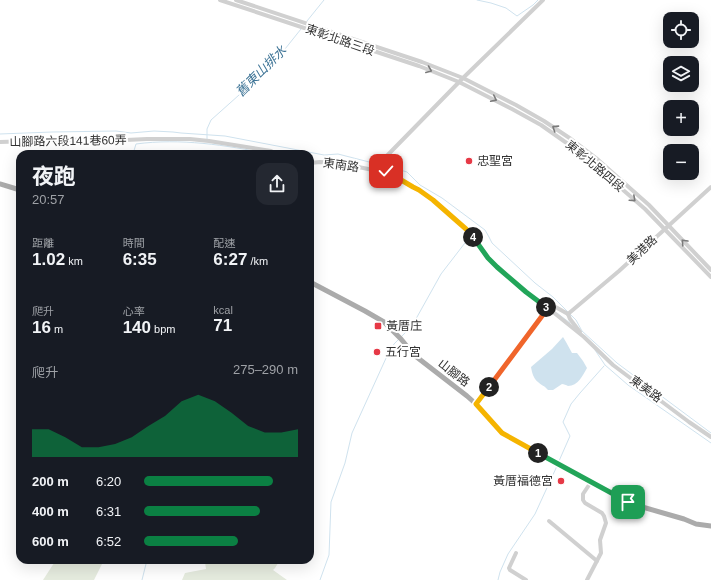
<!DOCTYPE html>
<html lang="zh-TW">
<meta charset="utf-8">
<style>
:root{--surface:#171b24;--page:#242831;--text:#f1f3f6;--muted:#9ea1a6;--accent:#0b8043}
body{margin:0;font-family:Helvetica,"Noto Sans TC",sans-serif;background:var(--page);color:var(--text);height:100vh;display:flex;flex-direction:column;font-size:15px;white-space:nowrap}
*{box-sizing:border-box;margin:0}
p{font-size:13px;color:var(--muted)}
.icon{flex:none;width:22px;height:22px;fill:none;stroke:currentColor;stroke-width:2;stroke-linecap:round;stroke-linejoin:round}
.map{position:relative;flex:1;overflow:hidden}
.side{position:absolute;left:16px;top:150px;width:298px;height:414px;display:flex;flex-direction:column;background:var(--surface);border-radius:12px;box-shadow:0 4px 16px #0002}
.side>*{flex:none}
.controls{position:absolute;left:663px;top:12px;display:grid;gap:8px}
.controls a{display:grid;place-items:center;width:36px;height:36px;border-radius:8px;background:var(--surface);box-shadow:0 4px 16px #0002;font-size:20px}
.pin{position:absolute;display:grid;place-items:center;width:34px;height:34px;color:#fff;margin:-17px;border-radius:8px;box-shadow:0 2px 6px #0006}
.km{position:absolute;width:20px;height:20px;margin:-10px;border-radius:50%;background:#222;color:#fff;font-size:11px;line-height:20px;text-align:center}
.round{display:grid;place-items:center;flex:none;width:42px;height:42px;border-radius:12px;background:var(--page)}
.summary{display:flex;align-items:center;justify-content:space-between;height:68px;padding:0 16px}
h1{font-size:22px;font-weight:700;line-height:30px}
.stats{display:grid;grid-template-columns:repeat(3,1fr);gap:6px;height:68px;padding:4px 16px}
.stats div{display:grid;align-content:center}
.stats b{font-size:17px;font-weight:700}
.stats small{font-size:11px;font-weight:400}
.stats p{font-size:11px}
.chart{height:112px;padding:8px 16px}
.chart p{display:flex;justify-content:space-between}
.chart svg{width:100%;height:72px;margin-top:4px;fill:var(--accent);opacity:.7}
ul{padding:0 16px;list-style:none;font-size:13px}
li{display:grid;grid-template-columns:64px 48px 1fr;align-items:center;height:30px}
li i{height:10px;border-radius:5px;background:var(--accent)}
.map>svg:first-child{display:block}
.green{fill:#e6ecdf}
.water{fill:#cfe2ee}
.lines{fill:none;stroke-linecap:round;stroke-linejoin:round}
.stream{stroke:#cfe2ee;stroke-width:1}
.minor{stroke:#d0d0d0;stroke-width:4}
.major{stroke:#ababab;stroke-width:5}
.oneway{stroke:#7a7a7a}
.split-1-casing{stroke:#fff;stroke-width:8}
.split-2-casing{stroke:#fff;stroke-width:8}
.split-3-casing{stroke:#fff;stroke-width:8}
.split-4-casing{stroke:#fff;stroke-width:8}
.split-5-casing{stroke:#fff;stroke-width:8}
.split-1{stroke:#22a559;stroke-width:5}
.split-2{stroke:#f5b400;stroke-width:5}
.split-3{stroke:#f0652b;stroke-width:5}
.split-4{stroke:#22a559;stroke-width:5}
.split-5{stroke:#f5b400;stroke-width:5}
.poi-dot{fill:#e63946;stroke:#fff;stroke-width:1.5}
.labels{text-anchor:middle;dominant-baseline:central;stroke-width:4;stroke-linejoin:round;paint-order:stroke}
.street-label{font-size:12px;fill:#333;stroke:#fff}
.poi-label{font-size:12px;fill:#333;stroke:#fff;text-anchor:start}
.water-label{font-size:13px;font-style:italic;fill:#3f7597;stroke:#fff}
</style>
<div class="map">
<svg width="711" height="580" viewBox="0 0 711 580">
<rect width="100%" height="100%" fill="#fff"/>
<g class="green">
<path d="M 56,560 L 104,560 L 94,580 L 43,580 Z"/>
<path d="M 203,560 L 280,560 L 275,568 L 273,570 L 287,580 L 182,580 L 185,573 L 206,569 L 205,562 Z"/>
</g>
<path class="water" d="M 563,337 L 566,342 L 572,353 L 577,353 L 583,361 L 587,368 C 583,375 578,386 568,386 C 566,385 564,384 562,384 L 553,390 L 548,390 C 544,385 542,386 538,382 C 533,378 532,372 531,367 L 552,349 Z"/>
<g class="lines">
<g class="stream">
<path d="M 477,0 L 491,3 L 506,8 L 517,16 L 533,5 L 538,0"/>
<path d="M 307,21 L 324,0"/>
<path d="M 0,134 L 52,132 L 116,131 L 131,133 L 154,131 L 173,132 L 181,133 L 225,136 L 324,155 L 338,154 L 377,164"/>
<path d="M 207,140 L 207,129 L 211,120 L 248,87 L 285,49 L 301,29"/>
<path d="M 133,154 L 136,144 C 180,138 226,145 269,154"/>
<path d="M 380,164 L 407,172 L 420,185 L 442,198 L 485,230 L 489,237 L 492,243 L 535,283 L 553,297 L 568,312"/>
<path d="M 476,239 L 478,240 L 493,260 L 497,264"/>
<path d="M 557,313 L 570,323"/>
<path d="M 570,314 L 576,320 L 582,331 L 617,363 L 711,433"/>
<path d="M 401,337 L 412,326 L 441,274 L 468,239 L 471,237"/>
<path d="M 595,350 L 605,365 L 628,385 L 711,443"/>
<path d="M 559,461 L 570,436 L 563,422 L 571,404 L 580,393 L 604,366"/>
<path d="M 142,580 L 147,560"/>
<path d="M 320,580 L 329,555 L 331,502 L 345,463 L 352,433 L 387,356 L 394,344 L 399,339"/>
<path d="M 498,580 L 500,572 L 508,554 L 535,514 L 557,466"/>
</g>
<g class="minor">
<path d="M 220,0 L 419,66 L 459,82 L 512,109 L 541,125 L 578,151 L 592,163 L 645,209 L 711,277"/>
<path d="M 236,0 L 422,62 L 463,78 L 516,105 L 544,121 L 571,139 L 596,158 L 649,205 L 711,270"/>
<path d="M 0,142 L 101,139 L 126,140 L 147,139 L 190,139 L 209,141 L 271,151 L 278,154"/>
<path d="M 310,163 L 320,162 L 339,163 L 373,170 L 386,171 L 413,187 L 419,190 L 433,200 L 466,229 L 488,258 L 526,292 L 548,308 L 584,337 L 613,365 L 689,422 L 711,437"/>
<path d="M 373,170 L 463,78 L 543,0"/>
<path d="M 568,314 L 619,271 L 711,187"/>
<path d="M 568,314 L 570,319 L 580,332"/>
<path d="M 476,404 L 552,305 L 568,314"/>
<path d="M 549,521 L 597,561"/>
<path d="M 516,553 L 509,568 L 510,570 L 526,580"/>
<path d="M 587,580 L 601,553 L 600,540 L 606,523 L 604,516 L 602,513 L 585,503 L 583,500 L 583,494 L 591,482"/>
</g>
<g class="major">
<path d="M 0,184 L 20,190"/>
<path d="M 310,282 L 365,311 L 384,322 L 401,339 L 414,355 L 467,396 L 476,404 L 502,433 L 632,504 L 684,519 L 696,524 L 711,526"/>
</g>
</g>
<defs><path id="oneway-chevron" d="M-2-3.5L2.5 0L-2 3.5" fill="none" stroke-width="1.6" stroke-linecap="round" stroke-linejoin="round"/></defs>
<g class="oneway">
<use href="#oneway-chevron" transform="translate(429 70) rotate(22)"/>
<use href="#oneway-chevron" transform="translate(494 99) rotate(26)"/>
<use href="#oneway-chevron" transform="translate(555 128) rotate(-147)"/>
<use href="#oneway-chevron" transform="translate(633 199) rotate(42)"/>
<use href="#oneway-chevron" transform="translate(684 242) rotate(-133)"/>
</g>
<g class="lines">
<defs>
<path id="split-1" d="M 538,453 L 628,502"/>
<path id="split-2" d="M 489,387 L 476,404 L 502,433 L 538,453"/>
<path id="split-3" d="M 489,387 L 548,308 L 546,307"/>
<path id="split-4" d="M 473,237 L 488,258 L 497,267 L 526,292 L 546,307"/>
<path id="split-5" d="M 386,171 L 413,187 L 419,190 L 433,200 L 466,229 L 473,237"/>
</defs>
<use href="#split-1" class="split-1-casing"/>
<use href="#split-2" class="split-2-casing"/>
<use href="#split-3" class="split-3-casing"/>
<use href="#split-4" class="split-4-casing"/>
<use href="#split-5" class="split-5-casing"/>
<use href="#split-1" class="split-1"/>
<use href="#split-2" class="split-2"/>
<use href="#split-3" class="split-3"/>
<use href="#split-4" class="split-4"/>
<use href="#split-5" class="split-5"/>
</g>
<g class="poi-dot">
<circle cx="469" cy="161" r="4"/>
<rect x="374" y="322" width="8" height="8" rx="2"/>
<circle cx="377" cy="352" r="4"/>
<circle cx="561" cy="481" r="4"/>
</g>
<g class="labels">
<g class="street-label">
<text transform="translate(340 40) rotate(19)">東彰北路三段</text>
<text transform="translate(68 141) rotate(-1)">山腳路六段141巷60弄</text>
<text transform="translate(341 165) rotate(8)">東南路</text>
<text transform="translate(595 166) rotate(40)">東彰北路四段</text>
<text transform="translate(642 250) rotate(-43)">美港路</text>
<text transform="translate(454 373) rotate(38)">山腳路</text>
<text transform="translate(646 389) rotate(36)">東美路</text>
</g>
<g class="poi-label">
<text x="477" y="161">忠聖宮</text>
<text x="386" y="326">黃厝庄</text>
<text x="385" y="352">五行宮</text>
<text x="553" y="481" text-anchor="end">黃厝福德宮</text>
</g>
<g class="water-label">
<text transform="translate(261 71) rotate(-45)">舊東山排水</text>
</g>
</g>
</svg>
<div class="controls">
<a><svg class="icon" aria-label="locate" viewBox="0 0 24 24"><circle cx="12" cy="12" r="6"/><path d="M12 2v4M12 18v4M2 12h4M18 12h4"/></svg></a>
<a><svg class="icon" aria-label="layers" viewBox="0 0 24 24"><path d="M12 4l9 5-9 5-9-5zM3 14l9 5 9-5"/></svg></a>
<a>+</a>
<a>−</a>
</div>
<div class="pin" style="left:628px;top:502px;background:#1e9e55"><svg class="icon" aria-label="arrive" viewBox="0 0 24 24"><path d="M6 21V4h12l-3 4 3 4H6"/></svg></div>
<div class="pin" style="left:386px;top:171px;background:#d93025"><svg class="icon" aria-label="check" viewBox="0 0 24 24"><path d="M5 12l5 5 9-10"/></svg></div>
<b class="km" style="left:538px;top:453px">1</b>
<b class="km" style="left:489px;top:387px">2</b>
<b class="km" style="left:546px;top:307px">3</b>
<b class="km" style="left:473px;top:237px">4</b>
<section class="side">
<div class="summary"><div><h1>夜跑</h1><p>20:57</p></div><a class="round"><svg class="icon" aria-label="share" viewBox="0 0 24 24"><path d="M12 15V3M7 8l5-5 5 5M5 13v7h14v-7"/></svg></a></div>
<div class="stats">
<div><p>距離</p><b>1.02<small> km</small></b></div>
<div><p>時間</p><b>6:35</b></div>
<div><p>配速</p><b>6:27<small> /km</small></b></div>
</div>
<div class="stats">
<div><p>爬升</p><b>16<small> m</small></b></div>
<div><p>心率</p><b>140<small> bpm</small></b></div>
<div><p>kcal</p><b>71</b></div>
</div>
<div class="chart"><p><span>爬升</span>275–290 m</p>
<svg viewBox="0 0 160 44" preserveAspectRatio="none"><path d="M0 44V27L10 27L20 32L30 38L40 38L50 36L60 32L70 25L80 19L90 10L100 6L110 10L120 17L130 25L140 29L150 29L160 27V44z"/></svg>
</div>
<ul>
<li><b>200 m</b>6:20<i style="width:84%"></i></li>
<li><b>400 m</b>6:31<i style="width:75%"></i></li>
<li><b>600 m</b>6:52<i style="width:61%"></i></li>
</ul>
</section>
</div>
